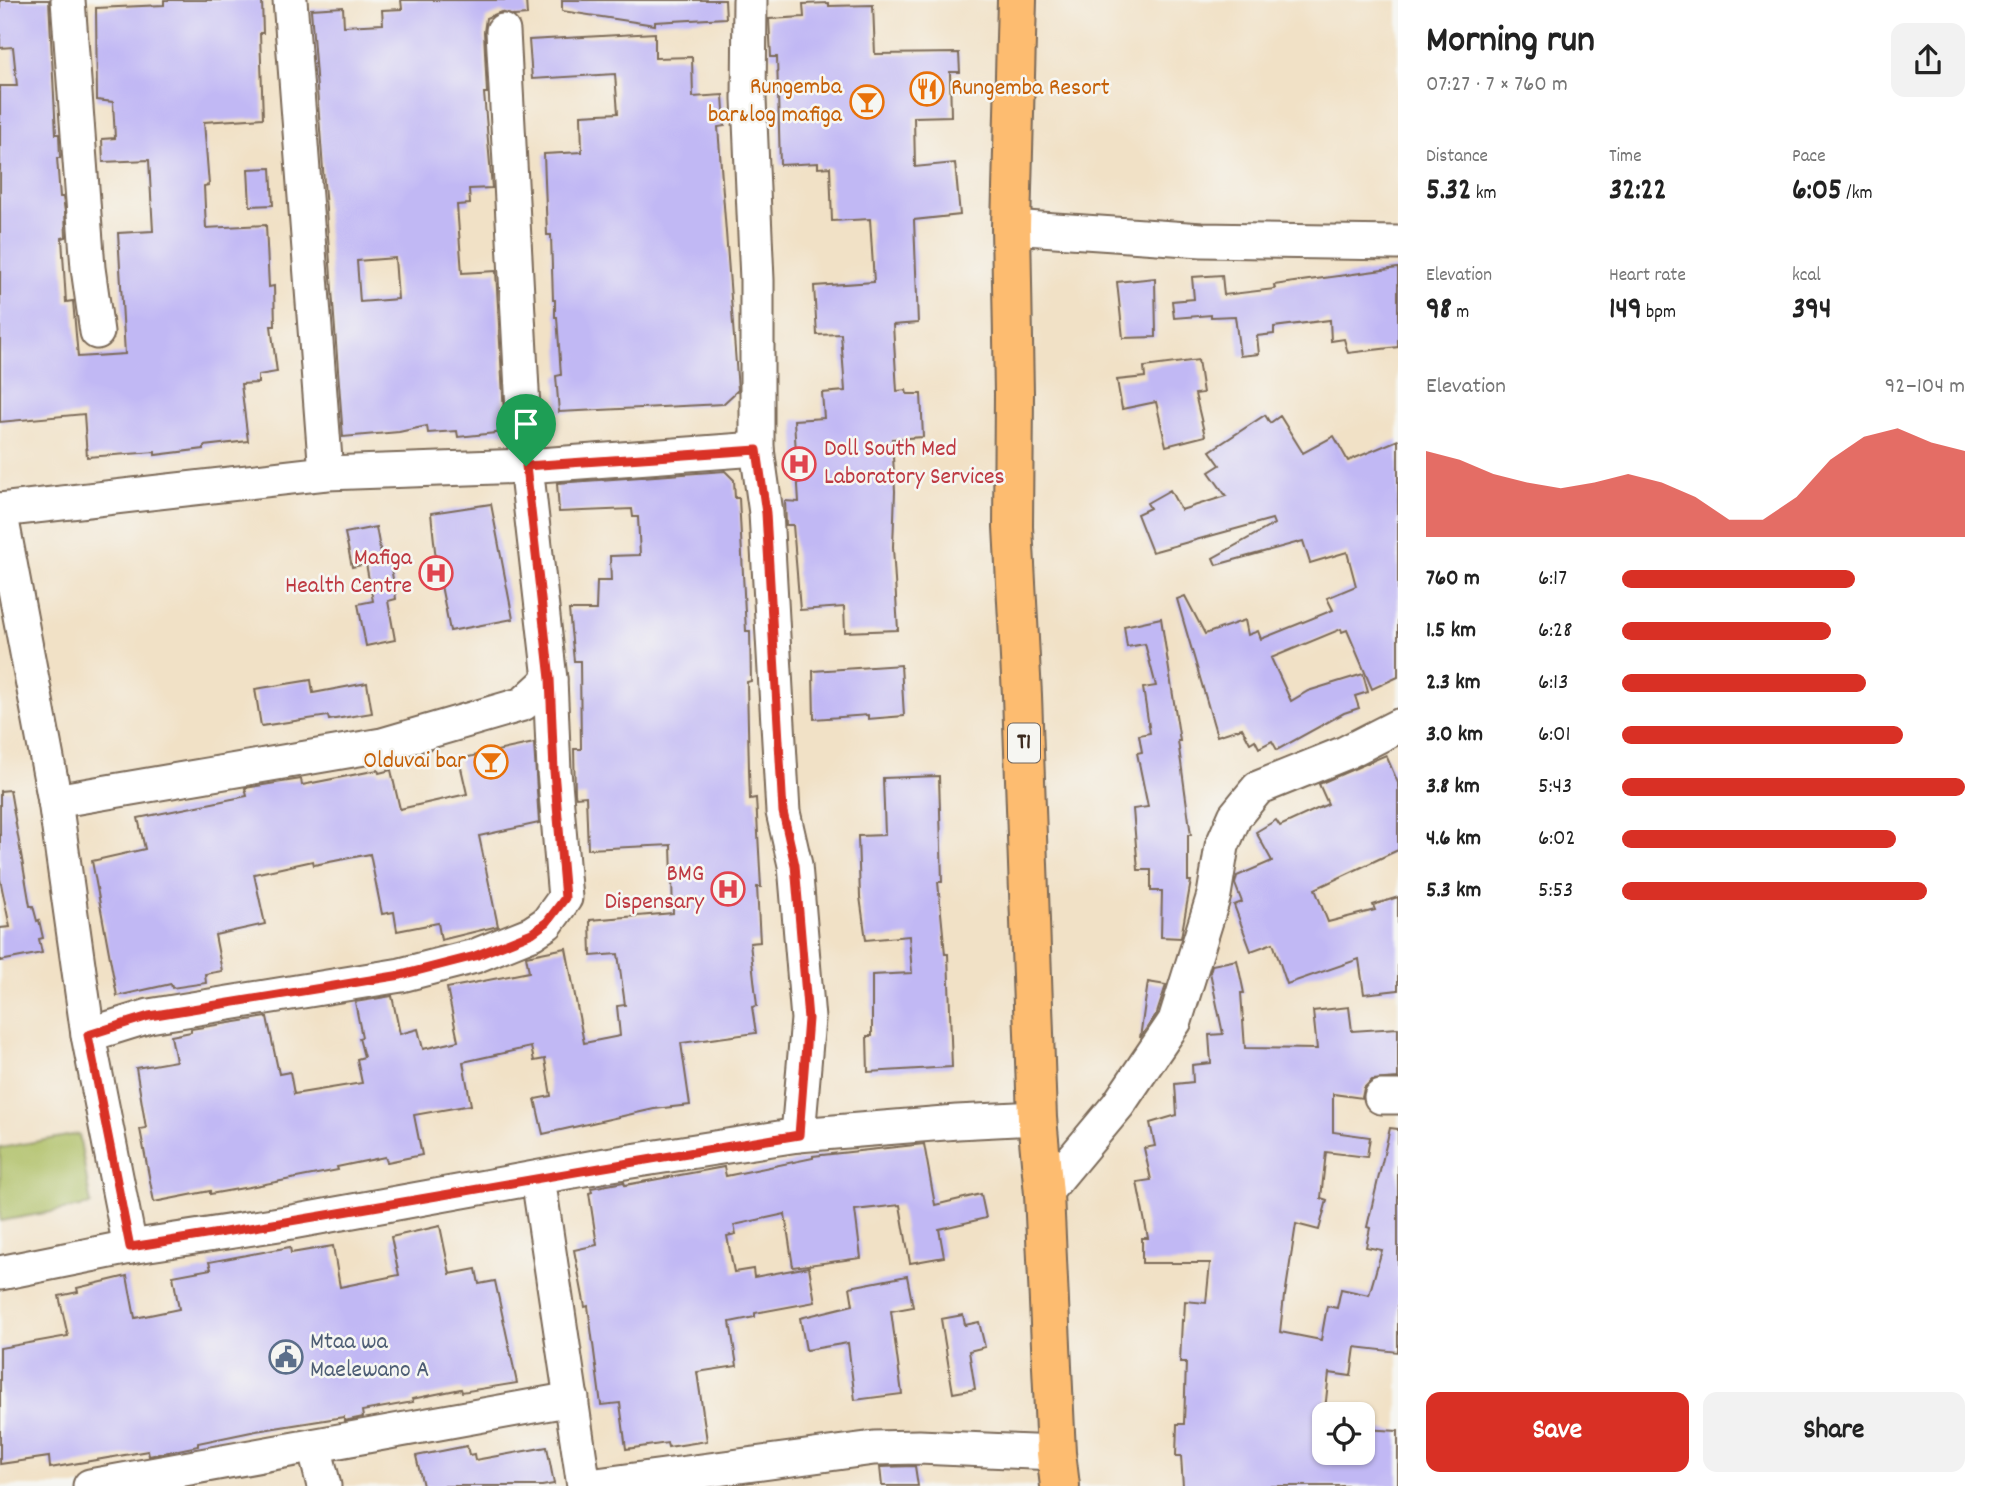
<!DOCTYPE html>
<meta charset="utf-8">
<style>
:root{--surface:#fff;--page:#f2f2f2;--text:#222;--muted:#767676;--accent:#d93025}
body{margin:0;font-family:Dekko,sans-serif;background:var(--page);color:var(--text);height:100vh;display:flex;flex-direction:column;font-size:26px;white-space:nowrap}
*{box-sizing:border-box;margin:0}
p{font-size:23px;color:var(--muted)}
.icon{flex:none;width:38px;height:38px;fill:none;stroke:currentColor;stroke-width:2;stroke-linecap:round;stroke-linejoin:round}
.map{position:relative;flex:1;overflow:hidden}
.side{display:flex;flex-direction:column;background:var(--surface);width:595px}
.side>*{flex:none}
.controls{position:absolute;left:1312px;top:1402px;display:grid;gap:14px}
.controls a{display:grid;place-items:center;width:63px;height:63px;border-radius:14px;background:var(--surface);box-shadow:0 2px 5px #0004;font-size:35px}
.pin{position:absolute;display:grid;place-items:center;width:60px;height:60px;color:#fff;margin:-72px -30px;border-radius:50% 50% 50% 0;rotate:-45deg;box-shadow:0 0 7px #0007}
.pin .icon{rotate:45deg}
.round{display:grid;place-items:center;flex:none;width:74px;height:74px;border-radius:14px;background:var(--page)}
.summary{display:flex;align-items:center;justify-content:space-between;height:119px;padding:0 28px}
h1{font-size:38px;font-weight:700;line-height:52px}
.figures{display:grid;grid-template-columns:repeat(3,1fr);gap:10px;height:119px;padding:7px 28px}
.figures div{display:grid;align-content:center}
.figures b{font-size:30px;font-weight:700}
.figures small{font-size:19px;font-weight:400}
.figures p{font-size:19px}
.chart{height:196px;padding:14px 28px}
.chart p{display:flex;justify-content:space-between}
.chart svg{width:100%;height:126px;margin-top:7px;fill:var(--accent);opacity:.7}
.primary-button{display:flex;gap:14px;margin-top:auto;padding:14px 28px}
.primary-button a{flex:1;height:80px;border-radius:14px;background:var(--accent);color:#fff;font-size:28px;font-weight:700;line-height:80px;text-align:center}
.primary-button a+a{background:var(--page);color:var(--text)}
ul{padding:0 28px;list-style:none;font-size:23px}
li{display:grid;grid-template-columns:112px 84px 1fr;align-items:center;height:52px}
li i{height:18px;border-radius:9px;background:var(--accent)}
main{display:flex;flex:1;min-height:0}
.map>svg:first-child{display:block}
.green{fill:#acbd61;stroke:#747440;stroke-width:2}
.building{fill:#c1b8f4;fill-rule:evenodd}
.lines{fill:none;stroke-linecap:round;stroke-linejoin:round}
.minor-casing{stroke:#7b6a59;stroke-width:37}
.highway-casing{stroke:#7b6a59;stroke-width:42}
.minor{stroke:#fff;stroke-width:33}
.highway{stroke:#fdbc70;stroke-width:38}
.route-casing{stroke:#fff;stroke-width:14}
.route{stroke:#d93025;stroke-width:9}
.labels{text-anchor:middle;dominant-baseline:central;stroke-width:5;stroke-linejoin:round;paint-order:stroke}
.shield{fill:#f6f6f2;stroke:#73675e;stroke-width:2}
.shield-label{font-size:23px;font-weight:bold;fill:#3b2a1e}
.food-label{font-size:24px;fill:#c56008;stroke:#f6f6f2;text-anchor:end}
.health-label{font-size:24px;fill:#be3a42;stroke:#f6f6f2;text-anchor:end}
.service-label{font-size:24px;fill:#4e5e75;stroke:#f6f6f2;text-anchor:start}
</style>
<main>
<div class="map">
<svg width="1398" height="1486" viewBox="0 0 1398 1486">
<rect width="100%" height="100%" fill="#f6f6f2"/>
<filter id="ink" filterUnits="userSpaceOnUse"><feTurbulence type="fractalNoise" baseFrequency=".0143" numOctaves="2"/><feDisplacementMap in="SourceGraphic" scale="14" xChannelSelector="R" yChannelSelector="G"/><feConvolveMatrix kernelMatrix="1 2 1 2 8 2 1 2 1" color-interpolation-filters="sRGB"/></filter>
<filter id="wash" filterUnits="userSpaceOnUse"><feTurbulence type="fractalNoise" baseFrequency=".00686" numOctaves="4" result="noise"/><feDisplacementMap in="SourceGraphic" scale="28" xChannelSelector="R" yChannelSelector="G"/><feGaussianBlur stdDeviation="1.57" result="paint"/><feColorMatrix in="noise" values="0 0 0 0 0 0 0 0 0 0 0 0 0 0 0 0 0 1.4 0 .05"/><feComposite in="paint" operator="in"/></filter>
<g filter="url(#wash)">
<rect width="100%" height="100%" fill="#f1e1c6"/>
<path class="green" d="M 79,1134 L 91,1205 L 0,1221 L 0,1148 Z"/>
<g id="blocks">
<g class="building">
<path d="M 0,0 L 49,0 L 56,134 L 59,134 L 60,158 L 57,158 L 60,197 L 63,197 L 65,212 L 66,237 L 62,238 L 66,302 L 73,301 L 78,357 L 125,354 L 118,233 L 153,231 L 149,160 L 103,162 L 102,139 L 115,138 L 113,102 L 97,100 L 96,8 L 164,5 L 164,0 L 262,0 L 263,33 L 260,33 L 263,118 L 204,122 L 209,185 L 204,186 L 206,228 L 266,225 L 269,287 L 274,286 L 275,326 L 271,326 L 277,372 L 258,375 L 258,383 L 241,384 L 248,441 L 204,446 L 204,449 L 155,455 L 155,452 L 87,457 L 84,414 L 0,422 L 0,86 L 17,86 L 13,47 L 0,48 Z"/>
<path d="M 401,0 L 526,0 L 527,15 L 514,16 L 501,12 L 486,18 L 484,32 L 487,93 L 484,93 L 492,188 L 469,189 L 470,204 L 457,205 L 462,273 L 496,271 L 505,432 L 458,437 L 457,431 L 428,433 L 427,426 L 399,432 L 343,437 L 311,9 L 343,7 L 344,26 L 383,24 L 382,10 L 402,9 ZM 395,258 L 398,299 L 360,302 L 357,261 Z"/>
<path d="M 562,0 L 725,0 L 726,18 L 655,22 L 655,25 L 562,11 Z"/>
<path d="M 829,3 L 829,6 L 873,5 L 875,54 L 959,53 L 960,72 L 950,72 L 951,116 L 914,117 L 915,167 L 955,163 L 960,215 L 914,220 L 918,323 L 893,325 L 897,391 L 906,390 L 907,394 L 921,394 L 923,437 L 892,439 L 895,491 L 893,547 L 898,630 L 845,632 L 844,607 L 800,610 L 793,525 L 786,525 L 785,501 L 799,502 L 794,420 L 824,418 L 822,393 L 845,391 L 841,334 L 817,335 L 814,286 L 874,282 L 870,219 L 832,221 L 830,167 L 818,168 L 818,163 L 780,165 L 777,57 L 771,57 L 769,19 L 804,17 L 803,4 Z"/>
<path d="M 655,33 L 655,58 L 692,57 L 693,97 L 723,95 L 725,126 L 718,127 L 738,390 L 723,404 L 559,412 L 556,376 L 561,375 L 557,317 L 555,317 L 555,300 L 553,300 L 551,235 L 547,235 L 544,154 L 582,152 L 581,115 L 618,113 L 615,74 L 532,79 L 529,40 Z"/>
<path d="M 271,168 L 273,205 L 250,206 L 248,169 Z"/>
<path d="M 1398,268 L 1398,347 L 1348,353 L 1344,339 L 1331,341 L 1330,320 L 1274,327 L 1274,334 L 1257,336 L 1259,354 L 1240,356 L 1235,316 L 1211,317 L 1211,315 L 1174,318 L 1172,301 L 1194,299 L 1192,277 L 1222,275 L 1224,295 L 1275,289 L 1274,285 L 1294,282 Z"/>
<path d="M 1155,278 L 1156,337 L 1123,338 L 1117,282 Z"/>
<path d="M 1198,360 L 1203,393 L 1195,394 L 1205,436 L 1166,446 L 1156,402 L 1122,409 L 1117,380 L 1145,377 L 1144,367 Z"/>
<path d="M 1265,415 L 1270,423 L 1280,416 L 1303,453 L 1334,436 L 1348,461 L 1398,440 L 1398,677 L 1372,689 L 1347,630 L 1342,632 L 1341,629 L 1271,658 L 1291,701 L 1308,691 L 1363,674 L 1368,692 L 1355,696 L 1359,708 L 1344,713 L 1277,750 L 1272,741 L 1259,748 L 1255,740 L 1250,743 L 1242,728 L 1217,736 L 1177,599 L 1185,596 L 1205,634 L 1245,620 L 1248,635 L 1258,631 L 1261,639 L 1333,610 L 1327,598 L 1356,586 L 1347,552 L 1310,563 L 1303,541 L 1216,565 L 1213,558 L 1274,524 L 1272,519 L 1152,552 L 1137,514 L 1150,508 L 1147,503 L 1170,490 L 1181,510 L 1226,496 L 1209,472 L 1220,465 L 1210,451 Z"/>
<path d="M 725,471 L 734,480 L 735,498 L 739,498 L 746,631 L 750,631 L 751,681 L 747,682 L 749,770 L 750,799 L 756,798 L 761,887 L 757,887 L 760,942 L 750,943 L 757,1006 L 752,1007 L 756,1033 L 681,1043 L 690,1105 L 654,1109 L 543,1134 L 535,1099 L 551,1096 L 545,1059 L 534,1061 L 531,1047 L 463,1062 L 471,1105 L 414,1115 L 422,1155 L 387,1162 L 385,1157 L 337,1167 L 338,1170 L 255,1186 L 210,1194 L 210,1191 L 154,1202 L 140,1129 L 146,1128 L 136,1068 L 176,1061 L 171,1036 L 191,1032 L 191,1029 L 267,1017 L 279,1074 L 290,1072 L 294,1094 L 362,1083 L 357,1059 L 364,1057 L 359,1038 L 362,1037 L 355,1002 L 392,996 L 400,1034 L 418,1029 L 423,1049 L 458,1041 L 447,988 L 529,972 L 526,956 L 566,948 L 584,1043 L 620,1036 L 617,1006 L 625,1005 L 618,954 L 591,956 L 590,920 L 673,913 L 671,845 L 588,849 L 586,796 L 576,797 L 575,794 L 574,749 L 581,749 L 580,661 L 574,661 L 569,610 L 596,610 L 597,581 L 611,581 L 610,556 L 640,555 L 638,517 L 633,517 L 632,509 L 559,512 L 557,483 Z"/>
<path d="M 491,504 L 513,619 L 450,631 L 436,560 L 431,513 Z"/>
<path d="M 376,527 L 382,560 L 389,558 L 394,584 L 396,599 L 388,601 L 395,640 L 366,646 L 358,604 L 373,601 L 366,564 L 352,567 L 345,533 Z"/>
<path d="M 1161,618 L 1180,741 L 1178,741 L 1191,835 L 1188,835 L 1188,881 L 1191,881 L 1181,938 L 1161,937 L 1162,891 L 1151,891 L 1151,870 L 1138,870 L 1133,809 L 1148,807 L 1137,753 L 1142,752 L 1139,735 L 1150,733 L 1143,688 L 1156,686 L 1145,644 L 1127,647 L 1124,626 Z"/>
<path d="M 901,665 L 904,716 L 868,719 L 868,715 L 814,719 L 813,671 Z"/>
<path d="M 311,680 L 313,693 L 367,683 L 372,713 L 329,720 L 328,716 L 261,726 L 255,689 Z"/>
<path d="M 534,743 L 539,823 L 479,836 L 498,926 L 441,940 L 438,923 L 397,931 L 394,912 L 382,914 L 370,854 L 314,865 L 313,861 L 254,874 L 265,924 L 215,935 L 222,971 L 205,974 L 206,983 L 172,988 L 171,984 L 117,996 L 92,861 L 145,849 L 138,818 L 247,796 L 245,788 L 301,779 L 302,785 L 378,770 L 379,773 L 391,770 L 400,809 L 467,794 L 459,759 Z"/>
<path d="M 1386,755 L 1398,783 L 1398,850 L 1315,889 L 1328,922 L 1375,910 L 1373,905 L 1398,897 L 1398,990 L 1364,994 L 1359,959 L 1287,984 L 1273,943 L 1251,951 L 1234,905 L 1242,902 L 1235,884 L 1237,876 L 1272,861 L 1256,832 L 1276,820 L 1280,826 L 1328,804 L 1319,784 Z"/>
<path d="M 939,776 L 942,882 L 938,882 L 945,954 L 948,954 L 952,1067 L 868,1072 L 867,1036 L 872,1036 L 872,975 L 912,973 L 909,936 L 866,940 L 860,897 L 858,836 L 885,835 L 883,778 Z"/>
<path d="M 10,790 L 30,906 L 33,906 L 37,921 L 39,920 L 43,938 L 39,939 L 42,953 L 0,961 L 0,928 L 10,927 L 0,879 L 0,791 Z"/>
<path d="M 1237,960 L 1244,993 L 1241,993 L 1245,1048 L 1317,1049 L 1313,1011 L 1349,1007 L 1352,1031 L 1398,1028 L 1398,1078 L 1372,1080 L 1364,1088 L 1362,1098 L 1333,1094 L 1333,1132 L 1370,1137 L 1367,1157 L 1326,1152 L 1321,1198 L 1327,1200 L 1319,1230 L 1296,1224 L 1285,1296 L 1284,1296 L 1280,1332 L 1321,1340 L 1327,1306 L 1337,1308 L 1341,1289 L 1369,1295 L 1382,1250 L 1366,1247 L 1370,1228 L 1367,1227 L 1390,1128 L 1398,1129 L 1398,1352 L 1355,1347 L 1351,1376 L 1329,1373 L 1325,1410 L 1325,1452 L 1363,1452 L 1363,1429 L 1398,1431 L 1398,1486 L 1183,1486 L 1181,1456 L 1176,1456 L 1177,1424 L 1184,1424 L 1186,1362 L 1180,1362 L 1182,1320 L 1184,1321 L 1185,1301 L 1206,1303 L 1210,1263 L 1142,1263 L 1142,1238 L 1148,1238 L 1137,1182 L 1151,1180 L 1144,1148 L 1155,1146 L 1150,1123 L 1177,1115 L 1175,1084 L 1193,1082 L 1192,1065 L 1211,1063 L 1209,1035 L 1223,1034 L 1210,972 L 1212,965 Z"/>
<path d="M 1148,982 L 1166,985 L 1157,1013 L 1140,1038 Z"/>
<path d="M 924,1144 L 935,1205 L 981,1194 L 986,1218 L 939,1229 L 944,1257 L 910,1263 L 900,1205 L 855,1210 L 861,1258 L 793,1267 L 785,1214 L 734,1225 L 736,1234 L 727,1236 L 734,1272 L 753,1269 L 754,1277 L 809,1267 L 815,1302 L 755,1313 L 755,1317 L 730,1322 L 737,1366 L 697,1372 L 707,1441 L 668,1447 L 667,1443 L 626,1449 L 620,1403 L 601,1405 L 588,1306 L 585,1307 L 574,1250 L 597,1245 L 589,1193 L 592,1192 L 591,1188 L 624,1182 L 625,1185 L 724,1167 L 726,1176 L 813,1158 L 813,1156 Z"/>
<path d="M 440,1226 L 450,1274 L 476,1269 L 479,1284 L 495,1281 L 517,1383 L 462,1392 L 461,1389 L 412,1399 L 413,1402 L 362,1411 L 363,1417 L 344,1421 L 344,1417 L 256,1431 L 198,1443 L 198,1446 L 149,1456 L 148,1451 L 50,1468 L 49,1457 L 0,1464 L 0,1348 L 68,1336 L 59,1296 L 78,1292 L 77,1288 L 127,1276 L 135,1318 L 179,1309 L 173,1276 L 211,1269 L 209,1262 L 290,1247 L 291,1253 L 333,1246 L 340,1287 L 399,1275 L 391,1237 Z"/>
<path d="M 907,1276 L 913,1307 L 891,1311 L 902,1394 L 855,1400 L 848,1343 L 806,1350 L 800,1318 L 853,1305 L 850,1287 Z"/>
<path d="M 963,1315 L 965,1325 L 979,1322 L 985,1347 L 969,1351 L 975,1389 L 953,1393 L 941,1319 Z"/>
<path d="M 467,1446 L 469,1455 L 474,1454 L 475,1460 L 547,1447 L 554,1484 L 542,1486 L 423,1486 L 416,1456 Z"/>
<path d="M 915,1466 L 918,1486 L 882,1486 L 880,1467 Z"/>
</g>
</g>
</g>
<g filter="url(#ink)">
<use href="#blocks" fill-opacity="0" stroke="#7b6a59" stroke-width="2"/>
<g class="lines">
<defs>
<g id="minor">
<path d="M 68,0 L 88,268 L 97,332"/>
<path d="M 290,0 L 326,473"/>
<path d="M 750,0 L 749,99 L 757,280 L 757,449 L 766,513 L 783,812 L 795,865 L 808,1019 L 798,1135"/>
<path d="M 1011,227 L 1202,240 L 1398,243"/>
<path d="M 0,510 L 326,473 L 526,466 L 757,449"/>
<path d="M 0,510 L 55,801 L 88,1035 L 130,1247"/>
<path d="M 55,801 L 382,745 L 523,704 L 550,679"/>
<path d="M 88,1035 L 149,1016 L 401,975 L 475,956 L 532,933 L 547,923 L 565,898 L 554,771 L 550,679 L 526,466 L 503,31"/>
<path d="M 1381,1097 L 1398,1097"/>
<path d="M 538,1178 L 584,1486"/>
<path d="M 1044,1194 L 1118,1105 L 1175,1021 L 1214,895 L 1222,846 L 1235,816 L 1258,788 L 1345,753 L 1398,726"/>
<path d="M 0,1273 L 130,1247 L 292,1222 L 606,1165 L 798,1135 L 957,1122 L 1037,1118"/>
<path d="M 314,1446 L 324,1486"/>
<path d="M 90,1486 L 572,1399"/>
<path d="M 589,1486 L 874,1448 L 919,1447 L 1056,1453"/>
</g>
<path id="highway" d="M 1017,0 L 1011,227 L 1014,394 L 1013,527 L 1022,695 L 1037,1118 L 1044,1194 L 1056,1453 L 1060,1486"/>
</defs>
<use href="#minor" class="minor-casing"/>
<use href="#highway" class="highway-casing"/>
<use href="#minor" class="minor"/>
<use href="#highway" class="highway"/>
</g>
</g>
<g class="lines" filter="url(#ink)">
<defs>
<path id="route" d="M 757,450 L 766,513 L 783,812 L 795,865 L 808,1019 L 799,1135 C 575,1170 353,1213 130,1247 L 88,1035 L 149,1016 L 401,975 L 475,956 L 532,933 L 547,922 L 565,898 L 554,771 L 550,679 L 526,466 Z"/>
</defs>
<use href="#route" class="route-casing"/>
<use href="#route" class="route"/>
</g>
<defs>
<symbol id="restaurant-ring" viewBox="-11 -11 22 22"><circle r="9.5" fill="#f6f6f2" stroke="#e8710a" stroke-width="1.5"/><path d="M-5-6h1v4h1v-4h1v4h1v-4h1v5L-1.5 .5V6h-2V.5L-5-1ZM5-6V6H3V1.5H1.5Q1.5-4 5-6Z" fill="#e8710a"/></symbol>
<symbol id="bar-ring" viewBox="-11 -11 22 22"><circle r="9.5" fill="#f6f6f2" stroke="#e8710a" stroke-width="1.5"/><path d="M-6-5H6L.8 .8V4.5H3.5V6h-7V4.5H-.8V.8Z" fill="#e8710a"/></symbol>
<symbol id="hospital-ring" viewBox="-11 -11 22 22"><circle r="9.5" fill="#f6f6f2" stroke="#e0444e" stroke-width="1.5"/><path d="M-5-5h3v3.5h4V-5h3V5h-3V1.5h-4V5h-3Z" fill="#e0444e"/></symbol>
<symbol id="civic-ring" viewBox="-11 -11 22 22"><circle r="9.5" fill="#f6f6f2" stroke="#5c6f8a" stroke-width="1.5"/><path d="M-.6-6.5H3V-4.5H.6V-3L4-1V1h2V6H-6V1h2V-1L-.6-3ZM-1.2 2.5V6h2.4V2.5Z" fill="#5c6f8a"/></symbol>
</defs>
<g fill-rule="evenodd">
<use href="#restaurant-ring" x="908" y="70" width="38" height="38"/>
<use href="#bar-ring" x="848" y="83" width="38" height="38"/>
<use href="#hospital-ring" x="780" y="445" width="38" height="38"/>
<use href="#hospital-ring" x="417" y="554" width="38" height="38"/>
<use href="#bar-ring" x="472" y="743" width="38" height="38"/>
<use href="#hospital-ring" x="709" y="870" width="38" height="38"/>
<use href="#civic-ring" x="267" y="1338" width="38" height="38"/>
</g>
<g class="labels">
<rect class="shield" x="1008" y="723.5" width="32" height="39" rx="5"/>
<g class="shield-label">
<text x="1024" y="743">T1</text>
</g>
<g class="food-label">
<text x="842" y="88">Rungemba<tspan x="842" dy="28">bar&amp;log mafiga</tspan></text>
<text x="951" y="89" text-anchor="start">Rungemba Resort</text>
<text x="466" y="762">Olduvai bar</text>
</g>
<g class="health-label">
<text x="824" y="450" text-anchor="start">Doll South Med<tspan x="824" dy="28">Laboratory Services</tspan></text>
<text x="412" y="559">Mafiga<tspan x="412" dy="28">Health Centre</tspan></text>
<text x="704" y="875">BMG<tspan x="704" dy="28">Dispensary</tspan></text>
</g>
<g class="service-label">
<text x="310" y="1343">Mtaa wa<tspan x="310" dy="28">Maelewano A</tspan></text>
</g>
</g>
</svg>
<div class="controls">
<a><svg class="icon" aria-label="locate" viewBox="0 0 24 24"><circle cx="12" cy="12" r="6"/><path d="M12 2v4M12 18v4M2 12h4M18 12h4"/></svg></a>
</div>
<div class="pin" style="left:526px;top:466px;background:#1e9e55"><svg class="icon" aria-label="arrive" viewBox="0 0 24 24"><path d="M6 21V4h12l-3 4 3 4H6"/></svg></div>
</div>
<section class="side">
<div class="summary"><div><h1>Morning run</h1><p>07:27 · 7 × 760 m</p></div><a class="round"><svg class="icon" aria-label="share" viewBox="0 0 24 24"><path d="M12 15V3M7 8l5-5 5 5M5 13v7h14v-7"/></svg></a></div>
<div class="figures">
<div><p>Distance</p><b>5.32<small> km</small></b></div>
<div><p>Time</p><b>32:22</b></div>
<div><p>Pace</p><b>6:05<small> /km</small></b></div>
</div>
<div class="figures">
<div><p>Elevation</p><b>98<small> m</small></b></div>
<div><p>Heart rate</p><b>149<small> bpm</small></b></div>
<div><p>kcal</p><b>394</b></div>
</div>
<div class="chart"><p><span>Elevation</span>92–104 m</p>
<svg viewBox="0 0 160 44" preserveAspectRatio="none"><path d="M0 44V14L10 17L20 22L30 25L40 27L50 25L60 22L70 25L80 30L90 38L100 38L110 30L120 17L130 9L140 6L150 11L160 14V44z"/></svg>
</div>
<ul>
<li><b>760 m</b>6:17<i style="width:68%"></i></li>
<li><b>1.5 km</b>6:28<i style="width:61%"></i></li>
<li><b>2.3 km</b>6:13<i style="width:71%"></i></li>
<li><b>3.0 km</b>6:01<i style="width:82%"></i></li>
<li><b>3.8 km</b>5:43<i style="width:100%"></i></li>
<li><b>4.6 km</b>6:02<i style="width:80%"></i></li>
<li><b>5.3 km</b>5:53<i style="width:89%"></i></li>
</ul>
<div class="primary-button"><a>Save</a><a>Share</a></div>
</section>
</main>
